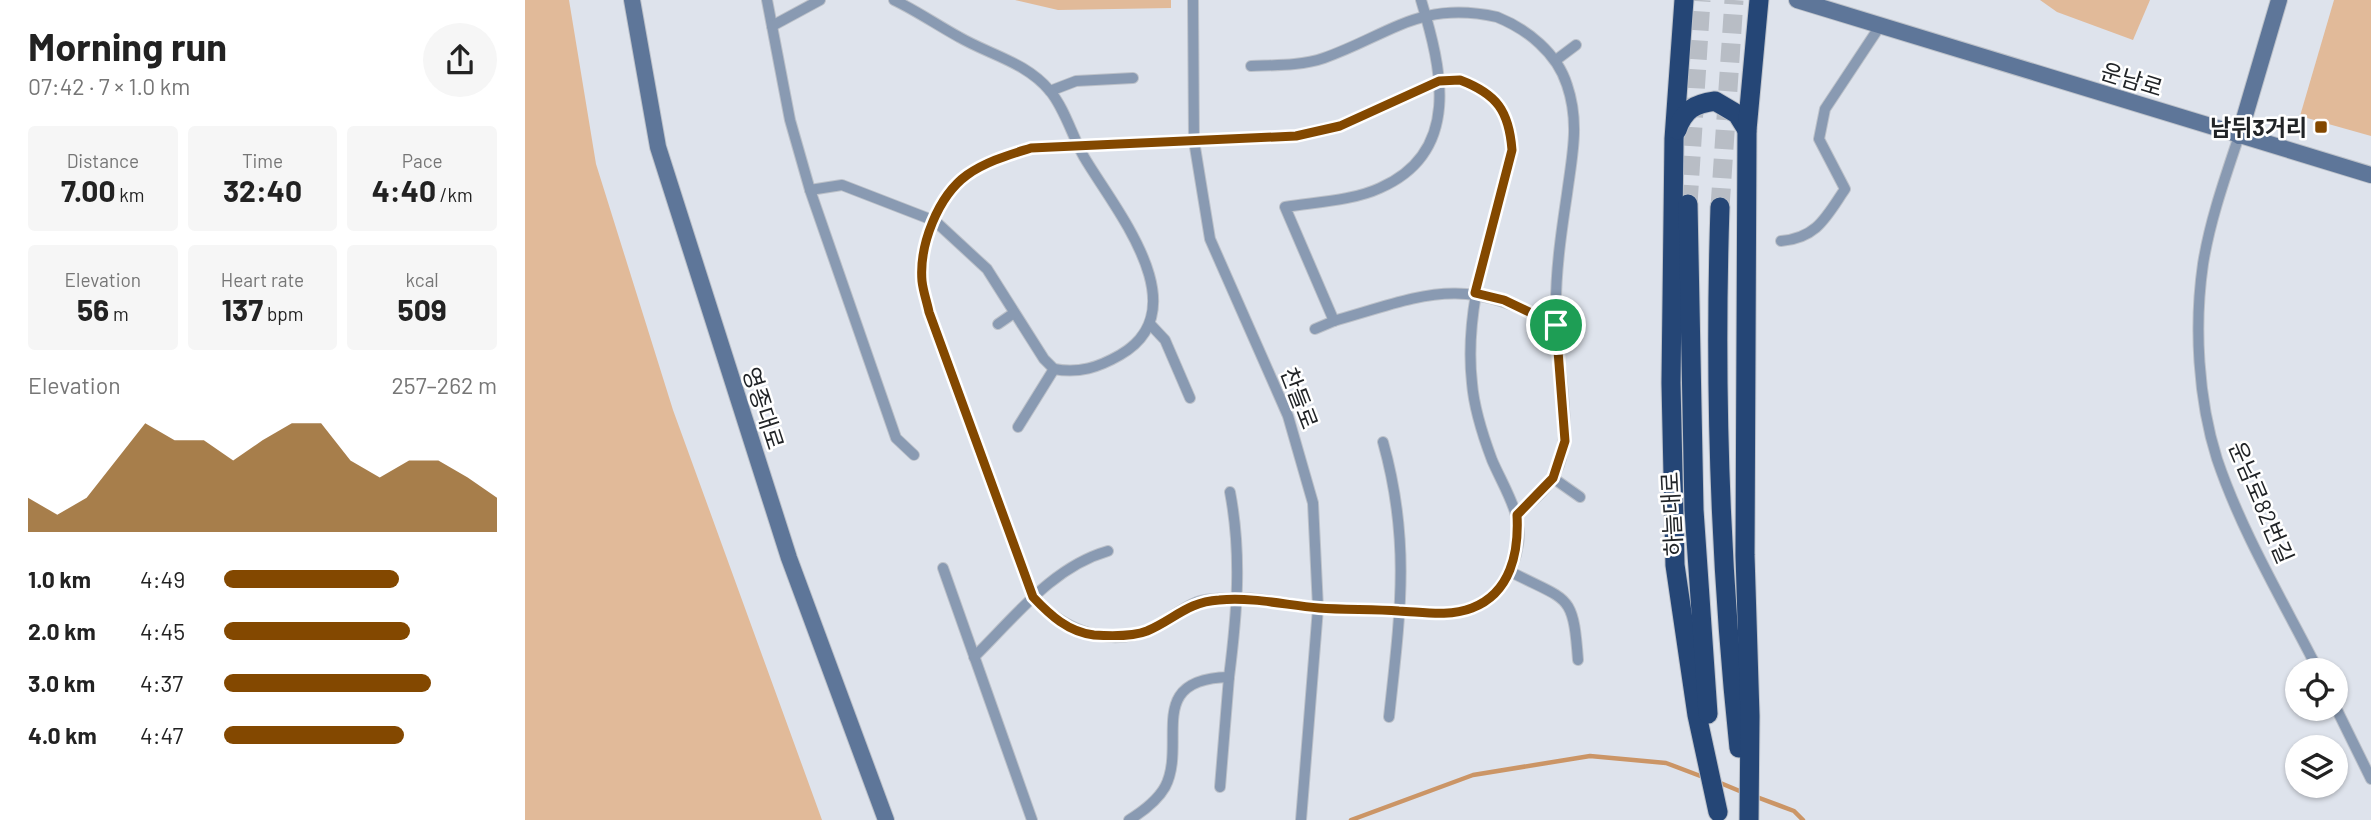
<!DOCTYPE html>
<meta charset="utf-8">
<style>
:root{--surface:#fff;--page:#f6f6f6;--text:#222;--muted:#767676;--accent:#834800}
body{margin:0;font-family:Barlow,"Noto Sans KR",sans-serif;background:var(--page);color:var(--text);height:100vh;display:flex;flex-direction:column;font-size:26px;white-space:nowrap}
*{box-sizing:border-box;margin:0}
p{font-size:23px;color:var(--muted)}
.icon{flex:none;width:38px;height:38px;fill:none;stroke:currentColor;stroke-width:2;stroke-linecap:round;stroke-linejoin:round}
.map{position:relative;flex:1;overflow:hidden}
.panel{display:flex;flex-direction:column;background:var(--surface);width:525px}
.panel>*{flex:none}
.tools{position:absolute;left:1760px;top:658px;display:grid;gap:14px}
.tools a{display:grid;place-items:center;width:63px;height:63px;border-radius:50%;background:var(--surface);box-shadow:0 2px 5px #0004;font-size:35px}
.pin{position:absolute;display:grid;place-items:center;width:60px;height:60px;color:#fff;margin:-30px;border:4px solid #fff;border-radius:50%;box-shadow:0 2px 7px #0007}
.round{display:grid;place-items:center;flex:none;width:74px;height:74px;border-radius:37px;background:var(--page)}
.head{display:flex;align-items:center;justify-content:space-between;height:119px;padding:0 28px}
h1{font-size:38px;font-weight:700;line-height:52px}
.figures{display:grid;grid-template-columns:repeat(3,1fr);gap:10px;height:119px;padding:7px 28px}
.figures div{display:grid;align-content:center;border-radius:7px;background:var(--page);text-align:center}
.figures b{font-size:30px;font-weight:700}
.figures small{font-size:19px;font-weight:400}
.figures p{font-size:19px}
.chart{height:196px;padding:14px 28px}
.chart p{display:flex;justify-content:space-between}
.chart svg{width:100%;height:126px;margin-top:7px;fill:var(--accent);opacity:.7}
ul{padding:0 28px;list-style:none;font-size:23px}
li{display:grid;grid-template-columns:112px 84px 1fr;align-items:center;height:52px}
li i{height:18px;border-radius:9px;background:var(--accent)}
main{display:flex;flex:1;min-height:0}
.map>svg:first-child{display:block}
.green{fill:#e1ba99}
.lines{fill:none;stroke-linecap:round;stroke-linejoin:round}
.stream{stroke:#cb9566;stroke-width:4.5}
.highway-tunnel{stroke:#b8bdc5;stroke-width:19;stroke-dasharray:19 10;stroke-linecap:butt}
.street-casing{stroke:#bcc1c9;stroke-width:12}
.secondary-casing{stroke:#bcc1c9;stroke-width:18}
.highway-casing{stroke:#bcc1c9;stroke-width:21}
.street{stroke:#899ab2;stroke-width:10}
.secondary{stroke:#5e7699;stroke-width:16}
.highway{stroke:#254676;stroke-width:19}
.route-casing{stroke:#fff;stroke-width:14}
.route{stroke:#834800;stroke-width:9}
.poi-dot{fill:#834800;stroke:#fff;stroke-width:2.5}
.labels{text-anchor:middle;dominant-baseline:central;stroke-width:5;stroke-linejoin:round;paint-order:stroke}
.street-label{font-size:23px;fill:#212427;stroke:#fff}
.poi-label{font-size:23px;font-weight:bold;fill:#212427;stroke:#fff;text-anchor:end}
</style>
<main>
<section class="panel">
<div class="head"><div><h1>Morning run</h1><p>07:42 · 7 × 1.0 km</p></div><a class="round"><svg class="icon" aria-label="share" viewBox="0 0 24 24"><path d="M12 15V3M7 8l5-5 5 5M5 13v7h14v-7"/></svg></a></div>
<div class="figures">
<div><p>Distance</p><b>7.00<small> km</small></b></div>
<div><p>Time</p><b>32:40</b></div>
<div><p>Pace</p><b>4:40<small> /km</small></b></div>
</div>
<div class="figures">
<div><p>Elevation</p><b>56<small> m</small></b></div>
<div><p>Heart rate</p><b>137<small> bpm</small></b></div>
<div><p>kcal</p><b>509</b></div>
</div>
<div class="chart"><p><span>Elevation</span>257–262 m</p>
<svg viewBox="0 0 160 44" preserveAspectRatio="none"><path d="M0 44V32L10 38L20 32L30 19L40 6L50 12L60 12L70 19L80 12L90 6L100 6L110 19L120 25L130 19L140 19L150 25L160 32V44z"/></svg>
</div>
<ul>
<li><b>1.0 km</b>4:49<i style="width:64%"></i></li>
<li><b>2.0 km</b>4:45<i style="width:68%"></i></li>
<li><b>3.0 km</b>4:37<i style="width:76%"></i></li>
<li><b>4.0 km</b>4:47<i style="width:66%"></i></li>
</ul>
</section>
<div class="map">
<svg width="1846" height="820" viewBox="0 0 1846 820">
<rect width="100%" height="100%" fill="#dee3ec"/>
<g class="green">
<path d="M 0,0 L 44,0 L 71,164 L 148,410 L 297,820 L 0,820 Z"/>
<path d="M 490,0 L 646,0 L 646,8 L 533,10 Z"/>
<path d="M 1515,0 L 1625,0 L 1608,40 L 1532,12 Z"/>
<path d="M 1809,0 L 1846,0 L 1846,136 L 1775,116 Z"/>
</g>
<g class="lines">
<g class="stream">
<path d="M 1193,782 L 1217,792"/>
<path d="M 1229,796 L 1269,811 L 1278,820"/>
<path d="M 826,820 L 948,775 L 1065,756 L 1141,763 L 1178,777"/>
</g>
<g class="highway-tunnel">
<path d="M 1163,204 L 1176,0"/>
<path d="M 1195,207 L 1209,0"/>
</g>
<defs>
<g id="street">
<path d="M 242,0 L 265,120 L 285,190 L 371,438 L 389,455"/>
<path d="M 668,0 L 669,141 L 685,239 L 763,416 L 788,503 L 793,608 L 776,820"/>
<path d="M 896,0 C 917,69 937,152 855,188 C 827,201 790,202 760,207 L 809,321 C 906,293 935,275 1032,325"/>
<path d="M 247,26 L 295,0"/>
<path d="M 1031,60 L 1051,45"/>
<path d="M 726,66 C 749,65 776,66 799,58 C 864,35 895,0 972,17 C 1002,29 1032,53 1042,85 C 1055,123 1047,156 1042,194 C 1036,234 1030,275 1031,315 C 1031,359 1046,416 1036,458 C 1030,483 1011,498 992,515"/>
<path d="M 935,80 C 972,94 984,111 987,150 C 969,227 938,303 947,383 C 949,409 958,436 967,460 C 978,486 998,515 993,544 C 989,571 973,600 945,609 C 922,616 901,613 877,611 C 849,609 821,611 793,608 C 765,605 737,597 709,598 C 697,599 682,598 672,602 C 654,609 639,624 622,631 C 579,648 536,627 508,597 L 404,312 C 402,302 398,291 397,281 C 394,245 413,196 442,175 C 462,161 484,155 506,148 L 770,136 L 815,126 L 914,81 Z"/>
<path d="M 525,91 L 551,81 L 608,78"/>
<path d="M 1714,136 C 1700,178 1685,220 1678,264 C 1669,326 1673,399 1692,459 C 1717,533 1758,601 1793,670"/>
<path d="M 285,190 L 317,185 L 410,221 L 462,269 L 519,359 L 529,369 C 554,374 574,367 595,355 C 675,309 589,208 559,157 C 547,136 540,109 525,91 C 501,62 465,55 434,37 C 412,25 392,11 369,0"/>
<path d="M 1256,241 C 1292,238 1301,217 1320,189 L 1294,139 L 1300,109 L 1355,26"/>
<path d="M 473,324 L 489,313"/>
<path d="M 625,324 L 640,340 L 665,398"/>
<path d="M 790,329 L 809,321"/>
<path d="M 493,427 L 529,369"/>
<path d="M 858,442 C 886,542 875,616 864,717"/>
<path d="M 1028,478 L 1055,497"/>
<path d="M 418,568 L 507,820"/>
<path d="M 986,572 C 1044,602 1048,592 1053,660"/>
<path d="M 449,657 C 489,618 527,567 583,551"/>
<path d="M 1811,708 L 1846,779"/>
<path d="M 695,787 L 704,677"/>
<path d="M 604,820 C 617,812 632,801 640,787 C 663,743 618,679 704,677 C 712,614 717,555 705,492"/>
</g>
<g id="secondary">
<path d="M 107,0 L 133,147 L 264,558 L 361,820"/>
<path d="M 1272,0 L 1846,175"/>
<path d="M 1714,136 L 1754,0"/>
</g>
<g id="highway">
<path d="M 1159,0 L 1149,139 L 1146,383 L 1150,565 L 1172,715 L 1193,812"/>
<path d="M 1152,130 C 1159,110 1169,104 1190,101 L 1212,114 L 1222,130"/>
<path d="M 1163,204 L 1169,510 L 1183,714"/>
<path d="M 1195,207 C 1189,388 1195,568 1214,748"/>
<path d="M 1224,820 L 1225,716 L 1220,555 L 1222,130 L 1234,0"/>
</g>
</defs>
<use href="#street" class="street-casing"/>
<use href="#secondary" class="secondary-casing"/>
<use href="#highway" class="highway-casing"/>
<use href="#street" class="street"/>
<use href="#secondary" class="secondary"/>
<use href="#highway" class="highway"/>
</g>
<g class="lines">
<defs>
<path id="route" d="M 935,80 C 972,94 984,111 987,150 L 950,293 L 979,300 L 1031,325 L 1040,441 L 1028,478 L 992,515 C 994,552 986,593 947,608 C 924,617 898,612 874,611 C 847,609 820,610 794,608 C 760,605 729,597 694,600 C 662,602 650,619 622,631 C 607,637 585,636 569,635 C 543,632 525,615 508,597 L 404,312 C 402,302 398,291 397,281 C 394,245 413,196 442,175 C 462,161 484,155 506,148 L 771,136 L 815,126 L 914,81 Z"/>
</defs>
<use href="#route" class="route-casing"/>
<use href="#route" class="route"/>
</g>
<rect class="poi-dot" x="1789" y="120" width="14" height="14" rx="3.5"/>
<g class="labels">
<g class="street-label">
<text transform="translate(1607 79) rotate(17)">운남로</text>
<text transform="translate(775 398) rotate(69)">찬들로</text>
<text transform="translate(239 408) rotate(72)">영종대로</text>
<text transform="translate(1737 502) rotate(67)">운남로82번길</text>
<text transform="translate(1146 514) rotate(-93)">하늘대로</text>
</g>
<g class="poi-label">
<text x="1782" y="127">남뒤3거리</text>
</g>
</g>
</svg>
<div class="tools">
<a><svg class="icon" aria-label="locate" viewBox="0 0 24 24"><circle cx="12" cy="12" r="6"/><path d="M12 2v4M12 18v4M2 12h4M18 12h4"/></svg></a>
<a><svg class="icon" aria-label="layers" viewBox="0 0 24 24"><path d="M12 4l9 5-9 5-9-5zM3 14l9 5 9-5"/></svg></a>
</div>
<div class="pin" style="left:1031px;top:325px;background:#1e9e55"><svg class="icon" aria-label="arrive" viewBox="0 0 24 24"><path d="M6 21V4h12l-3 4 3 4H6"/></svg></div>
</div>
</main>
